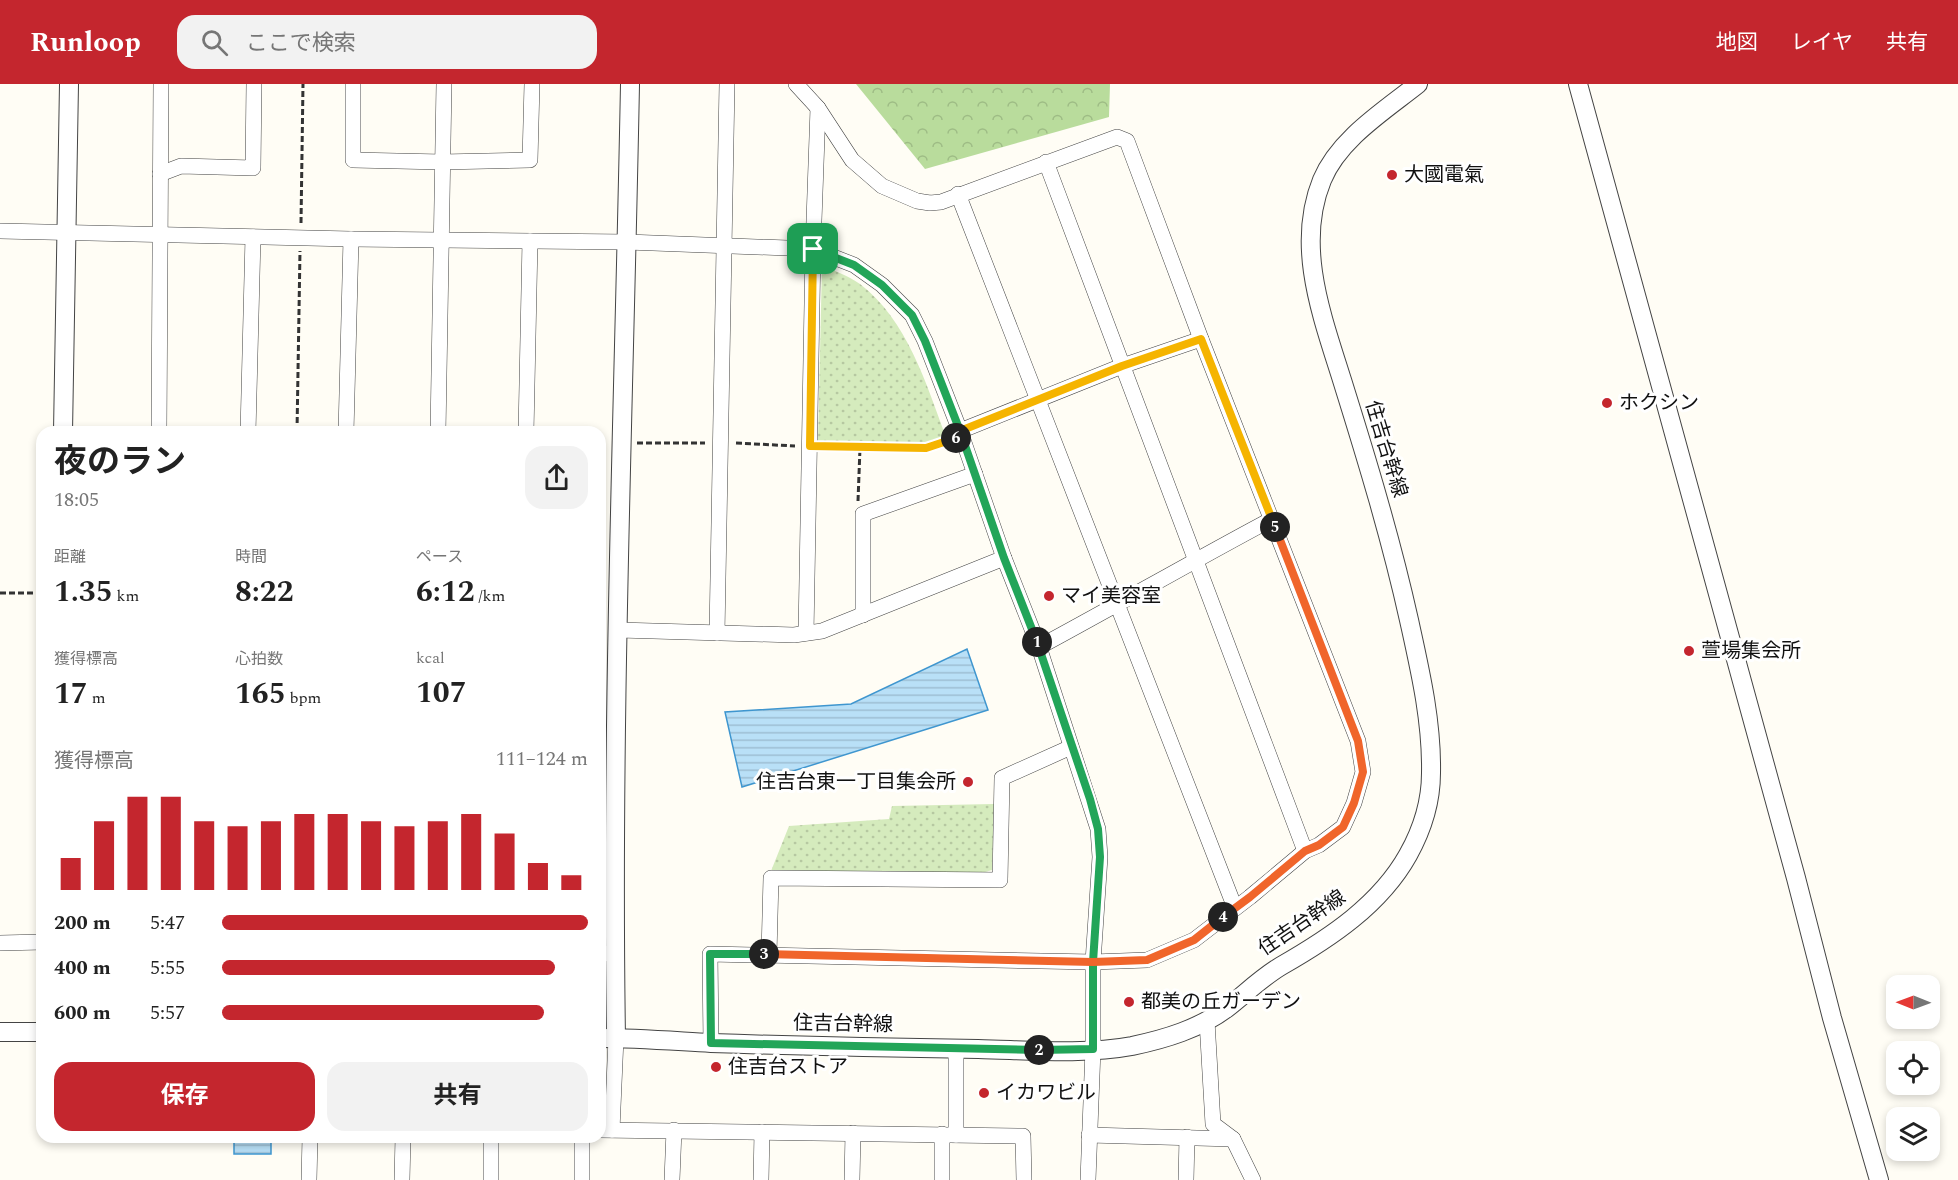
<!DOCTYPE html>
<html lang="ja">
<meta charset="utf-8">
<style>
:root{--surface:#fff;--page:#f2f2f2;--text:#222;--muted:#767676;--accent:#c4262e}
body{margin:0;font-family:Spectral,"Noto Sans JP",serif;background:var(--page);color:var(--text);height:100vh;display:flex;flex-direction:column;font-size:22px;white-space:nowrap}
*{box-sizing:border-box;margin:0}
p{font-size:20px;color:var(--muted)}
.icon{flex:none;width:33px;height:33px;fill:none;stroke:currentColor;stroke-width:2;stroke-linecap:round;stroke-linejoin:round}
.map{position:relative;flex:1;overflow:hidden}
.sheet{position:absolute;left:36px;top:342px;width:570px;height:717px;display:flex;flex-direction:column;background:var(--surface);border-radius:18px;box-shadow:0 3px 9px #0003}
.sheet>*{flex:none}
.needle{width:39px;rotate:271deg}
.controls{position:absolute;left:1886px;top:891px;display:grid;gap:12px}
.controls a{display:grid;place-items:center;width:54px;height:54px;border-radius:12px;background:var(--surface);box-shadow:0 3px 9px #0003;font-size:30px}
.pin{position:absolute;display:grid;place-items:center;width:51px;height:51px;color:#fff;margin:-26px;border-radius:12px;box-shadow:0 3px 9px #0006}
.km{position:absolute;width:30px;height:30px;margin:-15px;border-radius:50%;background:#222;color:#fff;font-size:16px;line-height:30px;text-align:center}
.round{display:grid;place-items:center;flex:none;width:63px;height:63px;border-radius:18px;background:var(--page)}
.summary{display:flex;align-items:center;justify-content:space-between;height:102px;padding:0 18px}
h1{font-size:33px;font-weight:700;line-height:45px}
.stats{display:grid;grid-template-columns:repeat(3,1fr);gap:9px;height:102px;padding:6px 18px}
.stats div{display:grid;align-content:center}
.stats b{font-size:30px;font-weight:700}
.stats small{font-size:16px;font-weight:400}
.stats p{font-size:16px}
.chart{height:168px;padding:12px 18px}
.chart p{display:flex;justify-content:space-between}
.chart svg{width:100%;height:108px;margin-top:6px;stroke:var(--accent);stroke-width:6}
.button{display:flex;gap:12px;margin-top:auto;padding:12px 18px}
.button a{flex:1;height:69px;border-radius:18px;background:var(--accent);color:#fff;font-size:24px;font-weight:700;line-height:69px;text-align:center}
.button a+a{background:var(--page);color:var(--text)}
ul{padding:0 18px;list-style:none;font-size:20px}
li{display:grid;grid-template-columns:96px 72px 1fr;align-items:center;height:45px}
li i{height:15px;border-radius:8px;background:var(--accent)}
header{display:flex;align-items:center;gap:36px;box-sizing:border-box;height:84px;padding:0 30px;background:var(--accent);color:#fff}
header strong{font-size:28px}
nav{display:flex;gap:33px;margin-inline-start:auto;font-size:21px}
.search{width:420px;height:54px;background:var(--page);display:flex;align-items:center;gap:15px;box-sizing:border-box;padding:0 21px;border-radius:18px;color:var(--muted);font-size:22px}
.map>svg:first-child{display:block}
.forest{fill:url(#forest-crowns)}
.park{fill:url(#park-dots)}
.water{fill:url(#water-rules);stroke:#3f96cf;stroke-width:1.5}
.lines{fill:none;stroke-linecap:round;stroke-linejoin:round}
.minor-casing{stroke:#444;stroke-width:16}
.tertiary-casing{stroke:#444;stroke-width:20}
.path{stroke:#333;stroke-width:3;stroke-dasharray:6 3;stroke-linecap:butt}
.minor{stroke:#fff;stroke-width:15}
.tertiary{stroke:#fff;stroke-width:18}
.split-1-casing{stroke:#fff;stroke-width:12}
.split-2-casing{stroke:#fff;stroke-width:12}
.split-3-casing{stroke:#fff;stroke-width:12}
.split-4-casing{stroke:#fff;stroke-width:12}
.split-5-casing{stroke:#fff;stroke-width:12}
.split-6-casing{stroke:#fff;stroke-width:12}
.split-7-casing{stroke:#fff;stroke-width:12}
.split-1{stroke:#22a559;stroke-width:8}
.split-2{stroke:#22a559;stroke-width:8}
.split-3{stroke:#22a559;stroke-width:8}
.split-4{stroke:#f0652b;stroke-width:8}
.split-5{stroke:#f0652b;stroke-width:8}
.split-6{stroke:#f5b400;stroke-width:8}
.split-7{stroke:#f5b400;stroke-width:8}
.poi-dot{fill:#c4262e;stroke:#fff;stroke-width:2}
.labels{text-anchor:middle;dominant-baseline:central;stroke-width:6;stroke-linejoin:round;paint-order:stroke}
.poi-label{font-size:20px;fill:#111;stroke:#fff;text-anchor:start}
.street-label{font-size:20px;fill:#111;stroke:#fff}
</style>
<header>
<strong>Runloop</strong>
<div class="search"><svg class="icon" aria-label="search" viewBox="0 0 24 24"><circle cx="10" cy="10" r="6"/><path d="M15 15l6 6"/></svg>ここで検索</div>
<nav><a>地図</a><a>レイヤ</a><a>共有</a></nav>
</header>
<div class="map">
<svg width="1958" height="1096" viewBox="0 0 1958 1096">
<defs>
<pattern id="forest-crowns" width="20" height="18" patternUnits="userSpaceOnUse" patternTransform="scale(1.5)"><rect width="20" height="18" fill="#b9dc9c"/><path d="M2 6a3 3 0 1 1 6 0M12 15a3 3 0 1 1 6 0" fill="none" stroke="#9ebc85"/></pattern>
<pattern id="park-dots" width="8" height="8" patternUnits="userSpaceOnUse" patternTransform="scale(1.5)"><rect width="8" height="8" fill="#d5ebbd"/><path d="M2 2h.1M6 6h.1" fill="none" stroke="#b6c8a1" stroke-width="1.8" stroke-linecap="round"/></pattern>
<pattern id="water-rules" width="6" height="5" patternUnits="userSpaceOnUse" patternTransform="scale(1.5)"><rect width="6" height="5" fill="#b9e0f7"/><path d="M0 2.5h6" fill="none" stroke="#9ebfd3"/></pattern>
</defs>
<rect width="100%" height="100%" fill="#fffdf5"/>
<path class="forest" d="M 856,0 L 1110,0 L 1109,33 L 925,85 Z"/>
<g class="park">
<path d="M 822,181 C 834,187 849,192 860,200 C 907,236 926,299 946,353 L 923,360 L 818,357 Z"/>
<path d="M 994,720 L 992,786 L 982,789 L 771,787 L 789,742 L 889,735 L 892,722 Z"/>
</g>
<g class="water">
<path d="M 967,565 L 988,626 L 742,703 L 725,628 L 851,620 Z"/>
<rect x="234" y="1053" width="37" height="17"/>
</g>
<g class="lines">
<defs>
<g id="minor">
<path d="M 353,0 L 353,76 L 442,78 L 530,76 L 532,0"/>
<path d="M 1046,78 L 1305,767"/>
<path d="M 160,90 L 181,82 L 253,84 L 254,0"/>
<path d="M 958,110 L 1235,824"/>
<path d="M 0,147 L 351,155 L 627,158 L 813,165 L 854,181 L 882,201 L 912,231 L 925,257 L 960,347 L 1004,474 L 1039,563 L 1098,745 L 1100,773 L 1093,878 L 1093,965 L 1088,1096"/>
<path d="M 960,347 L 1122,282 L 1201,255"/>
<path d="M 159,348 L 161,0"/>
<path d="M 248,348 L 253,153"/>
<path d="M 346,348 L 351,155"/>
<path d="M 438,348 L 444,0"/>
<path d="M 526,348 L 530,157"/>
<path d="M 863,531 L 863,430 L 975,390"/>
<path d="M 619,546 L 794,551 L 822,547 L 1004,474"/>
<path d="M 717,549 L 727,0"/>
<path d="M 806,549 L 813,165 L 818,24"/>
<path d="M 1039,563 C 1117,521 1193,477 1272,435"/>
<path d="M 0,859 L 42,858"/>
<path d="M 600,869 L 615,870"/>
<path d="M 769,870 L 771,794 L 1000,796 L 1002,694 L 1071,663"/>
<path d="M 1207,937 L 1213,1040 L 1233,1055 L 1253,1096"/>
<path d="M 711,959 L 710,870 L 1093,878 L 1147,876 L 1194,856 L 1250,813 L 1305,767 L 1319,761 L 1343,743 L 1354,719 L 1363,688 L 1358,657 L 1201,255 L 1127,57 L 1117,53 L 941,118 L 930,119 L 917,117 L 882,102 L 852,76 L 818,24 L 796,0"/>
<path d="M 600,1046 L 1023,1052 L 1024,1096"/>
<path d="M 612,1046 L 616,954"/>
<path d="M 956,1051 L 956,965"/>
<path d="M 1089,1051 L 1233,1055"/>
<path d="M 309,1096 L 310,1053"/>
<path d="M 402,1096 L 403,1053"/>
<path d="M 491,1096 L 491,1053"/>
<path d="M 582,1096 L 582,1053"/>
<path d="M 672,1096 L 674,1046"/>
<path d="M 761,1096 L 762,1048"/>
<path d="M 852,1096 L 853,1049"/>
<path d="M 942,1096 L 942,1050"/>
<path d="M 1186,1096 L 1187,1053"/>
</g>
<g id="tertiary">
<path d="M 1578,0 L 1796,794 L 1832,934 L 1879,1096"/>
<path d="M 63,348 L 69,0"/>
<path d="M 0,948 L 42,948"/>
<path d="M 600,954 C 637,954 674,957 711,959 C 800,962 889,964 978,965 C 1027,966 1084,971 1132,962 C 1165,955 1199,945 1227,924 C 1245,910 1261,894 1281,882 C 1330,854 1380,821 1408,771 C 1422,746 1431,717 1431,689 C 1432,637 1420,586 1409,536 C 1391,455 1367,376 1342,296 C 1322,232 1295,162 1322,96 C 1339,55 1384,27 1418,0"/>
<path d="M 616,954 C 611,636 624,318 630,0"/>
</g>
</defs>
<use href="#minor" class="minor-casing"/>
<use href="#tertiary" class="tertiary-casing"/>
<g class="path">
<path d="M 301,139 L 303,0"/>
<path d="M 297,348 L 300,167"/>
<path d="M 637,359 L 705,359"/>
<path d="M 736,359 L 795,362"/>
<path d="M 823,363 L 926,365 L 950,356"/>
<path d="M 858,417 L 860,364"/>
<path d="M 0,509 L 42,509"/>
</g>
<use href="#minor" class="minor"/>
<use href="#tertiary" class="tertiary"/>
</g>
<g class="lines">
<defs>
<path id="split-1" d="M 813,165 L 854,181 L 882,201 L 912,231 L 925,257 L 960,347 L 1004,474 L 1037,558"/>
<path id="split-2" d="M 1037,558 L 1090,715 L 1098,745 L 1100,773 L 1093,878 L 1093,965 L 1039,966"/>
<path id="split-3" d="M 764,870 L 710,870 L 711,959 L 1039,966"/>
<path id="split-4" d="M 764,870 L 1093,878 L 1147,876 L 1194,856 L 1223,833"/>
<path id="split-5" d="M 1223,833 L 1250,813 L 1305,767 L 1319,761 L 1343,743 L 1354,719 L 1363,688 L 1358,657 L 1275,443"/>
<path id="split-6" d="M 956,354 L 961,352 L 960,347 L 1122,282 L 1201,255 L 1275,443"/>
<path id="split-7" d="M 813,165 L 810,362 L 926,364 L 956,354"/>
</defs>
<use href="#split-1" class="split-1-casing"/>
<use href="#split-2" class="split-2-casing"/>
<use href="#split-3" class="split-3-casing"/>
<use href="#split-4" class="split-4-casing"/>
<use href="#split-5" class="split-5-casing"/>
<use href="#split-6" class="split-6-casing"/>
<use href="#split-7" class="split-7-casing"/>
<use href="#split-1" class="split-1"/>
<use href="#split-2" class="split-2"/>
<use href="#split-3" class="split-3"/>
<use href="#split-4" class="split-4"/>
<use href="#split-5" class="split-5"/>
<use href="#split-6" class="split-6"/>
<use href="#split-7" class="split-7"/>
</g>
<g class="poi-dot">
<circle cx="1392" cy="91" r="6"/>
<circle cx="1607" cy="319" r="6"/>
<circle cx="1049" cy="512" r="6"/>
<circle cx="1689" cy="567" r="6"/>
<circle cx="968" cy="698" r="6"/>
<circle cx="1129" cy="918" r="6"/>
<circle cx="716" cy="983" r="6"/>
<circle cx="984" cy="1009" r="6"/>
</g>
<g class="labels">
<g class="poi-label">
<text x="1404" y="91">大國電氣</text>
<text x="1619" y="319">ホクシン</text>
<text x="1061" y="512">マイ美容室</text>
<text x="1701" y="567">萱場集会所</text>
<text x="956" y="698" text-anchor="end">住吉台東一丁目集会所</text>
<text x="1141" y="918">都美の丘ガーデン</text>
<text x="728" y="983">住吉台ストア</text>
<text x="996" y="1009">イカワビル</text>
</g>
<g class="street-label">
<text transform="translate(1386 365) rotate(73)">住吉台幹線</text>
<text transform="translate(1302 839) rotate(-34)">住吉台幹線</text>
<text transform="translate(843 940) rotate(1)">住吉台幹線</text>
</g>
</g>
</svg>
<div class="controls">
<a><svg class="needle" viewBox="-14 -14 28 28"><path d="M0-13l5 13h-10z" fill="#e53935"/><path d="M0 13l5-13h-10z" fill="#767676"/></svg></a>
<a><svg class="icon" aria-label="locate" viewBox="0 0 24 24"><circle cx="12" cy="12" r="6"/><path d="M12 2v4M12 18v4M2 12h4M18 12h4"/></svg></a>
<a><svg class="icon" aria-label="layers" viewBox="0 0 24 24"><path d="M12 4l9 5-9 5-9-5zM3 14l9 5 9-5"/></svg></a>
</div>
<div class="pin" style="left:813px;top:165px;background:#1e9e55"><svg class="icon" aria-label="arrive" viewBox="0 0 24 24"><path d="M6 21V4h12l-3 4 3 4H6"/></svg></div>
<b class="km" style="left:1037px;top:558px">1</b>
<b class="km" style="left:1039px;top:966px">2</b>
<b class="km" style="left:764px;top:870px">3</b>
<b class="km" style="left:1223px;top:833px">4</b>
<b class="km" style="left:1275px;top:443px">5</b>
<b class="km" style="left:956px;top:354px">6</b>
<section class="sheet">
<div class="summary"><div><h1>夜のラン</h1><p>18:05</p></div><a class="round"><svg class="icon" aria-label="share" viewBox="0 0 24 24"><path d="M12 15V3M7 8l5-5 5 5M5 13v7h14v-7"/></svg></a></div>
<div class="stats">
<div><p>距離</p><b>1.35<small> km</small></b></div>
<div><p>時間</p><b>8:22</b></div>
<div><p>ペース</p><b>6:12<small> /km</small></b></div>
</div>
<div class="stats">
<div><p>獲得標高</p><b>17<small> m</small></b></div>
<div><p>心拍数</p><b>165<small> bpm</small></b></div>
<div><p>kcal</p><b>107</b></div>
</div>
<div class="chart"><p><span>獲得標高</span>111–124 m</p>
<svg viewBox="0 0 160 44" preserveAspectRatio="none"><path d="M5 44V31M15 44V16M25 44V6M35 44V6M45 44V16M55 44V18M65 44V16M75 44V13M85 44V13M95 44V16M105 44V18M115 44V16M125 44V13M135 44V21M145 44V33M155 44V38"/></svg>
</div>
<ul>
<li><b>200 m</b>5:47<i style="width:100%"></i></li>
<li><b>400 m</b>5:55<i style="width:91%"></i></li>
<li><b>600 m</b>5:57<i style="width:88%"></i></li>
</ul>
<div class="button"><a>保存</a><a>共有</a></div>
</section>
</div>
